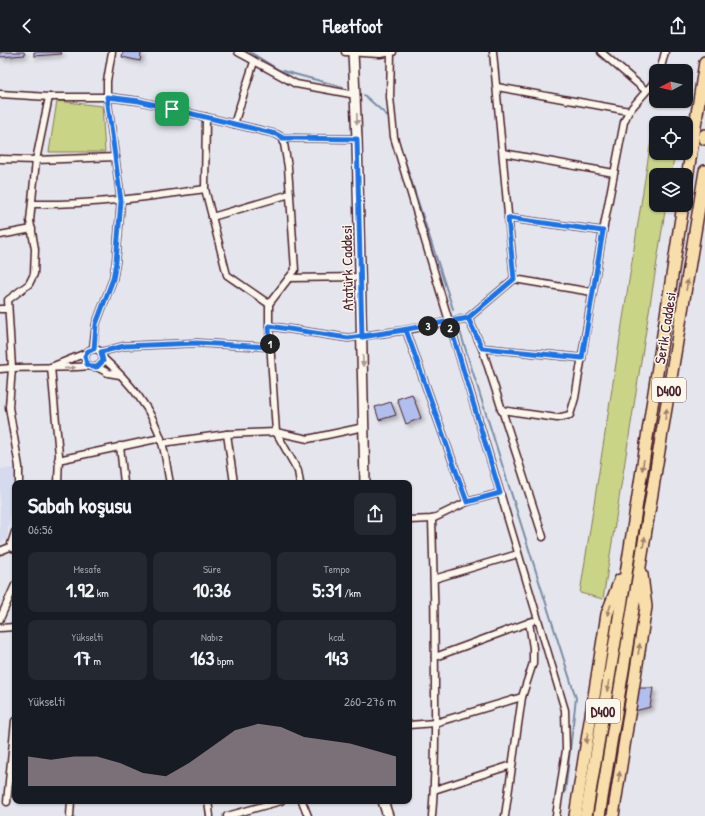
<!DOCTYPE html>
<html lang="tr">
<meta charset="utf-8">
<style>
:root{--surface:#171b24;--page:#242831;--text:#f1f3f6;--muted:#9ea1a6;--accent:#a6949b}
body{margin:0;font-family:"Patrick Hand",sans-serif;background:var(--page);color:var(--text);height:100vh;display:flex;flex-direction:column;font-size:15px;white-space:nowrap}
*{box-sizing:border-box;margin:0}
p{font-size:13px;color:var(--muted)}
.icon{flex:none;width:22px;height:22px;fill:none;stroke:currentColor;stroke-width:2;stroke-linecap:round;stroke-linejoin:round}
.map{position:relative;flex:1;overflow:hidden}
.details{position:absolute;left:12px;top:428px;width:400px;height:324px;display:flex;flex-direction:column;background:var(--surface);border-radius:8px;box-shadow:0 1px 3px #0004}
.details>*{flex:none}
.needle{width:26px;rotate:263deg}
.tools{position:absolute;left:649px;top:12px;display:grid;gap:8px}
.tools a{display:grid;place-items:center;width:44px;height:44px;border-radius:8px;background:var(--surface);box-shadow:0 1px 3px #0004;font-size:20px}
.pin{position:absolute;display:grid;place-items:center;width:34px;height:34px;color:#fff;margin:-17px;border-radius:8px;box-shadow:0 2px 6px #0006}
.km{position:absolute;width:20px;height:20px;margin:-10px;border-radius:50%;background:#222;color:#fff;font-size:11px;line-height:20px;text-align:center}
.round{display:grid;place-items:center;flex:none;width:42px;height:42px;border-radius:8px;background:var(--page)}
.summary{display:flex;align-items:center;justify-content:space-between;height:68px;padding:0 16px}
h1{font-size:22px;font-weight:700;line-height:30px}
.figures{display:grid;grid-template-columns:repeat(3,1fr);gap:6px;height:68px;padding:4px 16px}
.figures div{display:grid;align-content:center;border-radius:8px;background:var(--page);text-align:center}
.figures b{font-size:20px;font-weight:700}
.figures small{font-size:11px;font-weight:400}
.figures p{font-size:11px}
.chart{height:112px;padding:8px 16px}
.chart p{display:flex;justify-content:space-between}
.chart svg{width:100%;height:72px;margin-top:4px;fill:var(--accent);opacity:.7}
header{display:flex;justify-content:space-between;align-items:center;height:52px;padding:0 16px;background:var(--surface);font-size:18px;font-weight:700}
.map>svg:first-child{display:block}
.built{fill:#d5daee}
.green{fill:#c9d487;stroke:#8a7a59}
.lines{fill:none;stroke-linecap:round;stroke-linejoin:round}
.stream{stroke:#7a8ca7;stroke-width:2}
.building{fill:#b1bfef;stroke:#4a1f2b;filter:url(#shadow)}
.street-casing{stroke:#4a1f2b;stroke-width:9}
.secondary-casing{stroke:#4a1f2b;stroke-width:12}
.highway-casing{stroke:#4a1f2b;stroke-width:14}
.street{stroke:#fbf7ec;stroke-width:6}
.secondary{stroke:#fbf7ec;stroke-width:9}
.highway{stroke:#f8deab;stroke-width:11}
.oneway{fill:#ab9695}
.oneway2{fill:#a17e6b}
.route-casing{stroke:#fff;stroke-width:8}
.route{stroke:#1a73e8;stroke-width:5}
.labels{text-anchor:middle;dominant-baseline:central;stroke-width:3;stroke-linejoin:round;paint-order:stroke}
.shield{fill:#fbf7ec;stroke:#7f6065;stroke-width:1}
.shield-label{font-size:14px;font-weight:bold;fill:#4a1f2b}
.street-label{font-size:15px;fill:#4a1f2b;stroke:#fbf7ec}
</style>
<header><svg class="icon" aria-label="back" viewBox="0 0 24 24"><path d="M15 5l-7 7 7 7"/></svg>Fleetfoot<svg class="icon" aria-label="share" viewBox="0 0 24 24"><path d="M12 15V3M7 8l5-5 5 5M5 13v7h14v-7"/></svg></header>
<div class="map">
<svg width="705" height="764" viewBox="0 0 705 764">
<defs>
<filter id="shadow"><feDropShadow dx="3" dy="3" stdDeviation="2" flood-color="#0004"/></filter>
</defs>
<rect width="100%" height="100%" fill="#e5e6ed"/>
<filter id="ink" filterUnits="userSpaceOnUse"><feTurbulence type="fractalNoise" baseFrequency=".025" numOctaves="2"/><feDisplacementMap in="SourceGraphic" scale="8" xChannelSelector="R" yChannelSelector="G"/><feConvolveMatrix kernelMatrix="1 2 1 2 8 2 1 2 1" color-interpolation-filters="sRGB"/></filter>
<g filter="url(#ink)">
<path class="built" d="M 16,416 L 7,487 L 0,491 L 0,417 Z"/>
<g class="green">
<path d="M 57,49 L 102,54 L 105,100 L 49,100 Z"/>
<path d="M 654,69 L 677,71 L 656,71 L 656,101 L 675,101 L 671,123 L 656,123 L 656,153 L 666,153 L 603,547 L 580,541 Z"/>
</g>
<g class="lines">
<g class="stream">
<path d="M 250,0 L 279,18 L 343,35"/>
<path d="M 364,43 L 390,66"/>
<path d="M 396,82 L 453,257"/>
<path d="M 457,270 L 576,646 L 565,741"/>
</g>
</g>
<g class="building">
<path d="M 0,0 L 24,0 L 25,3 L 0,5 Z"/>
<path d="M 34,0 L 61,0 L 62,2 L 34,4 Z"/>
<path d="M 123,0 L 139,0 L 141,2 L 140,9 L 122,5 Z"/>
<path d="M 412,342 L 421,366 L 406,372 L 397,347 Z"/>
<path d="M 391,350 L 396,363 L 379,368 L 375,355 Z"/>
<path d="M 635,636 L 653,636 L 650,655 L 631,660 Z"/>
</g>
<g class="lines">
<defs>
<g id="street">
<path d="M 238,0 L 296,32 L 356,43"/>
<path d="M 345,0 L 380,2 L 393,0"/>
<path d="M 391,0 L 390,45 L 394,85 L 565,658 L 566,698 L 556,764"/>
<path d="M 493,0 L 514,227"/>
<path d="M 601,0 L 645,38"/>
<path d="M 660,19 L 665,0"/>
<path d="M 497,35 L 629,59"/>
<path d="M 0,42 L 49,45 L 107,45 L 139,49 L 276,82 L 283,86 L 288,115 L 295,218 L 269,252 L 269,274 L 276,380 L 298,419 L 300,431"/>
<path d="M 206,65 L 205,137 L 227,223 L 269,252"/>
<path d="M 234,72 L 254,10"/>
<path d="M 283,86 L 357,87"/>
<path d="M 503,101 L 614,121"/>
<path d="M 0,107 L 36,108 L 116,105"/>
<path d="M 32,152 C 91,153 147,145 205,137"/>
<path d="M 212,165 L 290,142"/>
<path d="M 508,166 L 603,179"/>
<path d="M 0,183 L 32,177"/>
<path d="M 289,226 L 361,225"/>
<path d="M 514,227 L 592,240"/>
<path d="M 0,257 L 8,257"/>
<path d="M 468,266 L 482,296 L 543,485"/>
<path d="M 269,274 L 348,286 L 406,278 L 468,266 L 514,227"/>
<path d="M 406,278 L 467,450"/>
<path d="M 482,296 L 582,306"/>
<circle cx="94" cy="306" r="9"/>
<path d="M 93,297 L 96,272 L 113,227 L 116,210 L 121,149 L 107,45 L 107,29 L 112,0"/>
<path d="M 101,300 L 124,294 L 197,291 L 270,295"/>
<path d="M 103,306 C 128,328 154,359 162,391 C 166,404 167,418 170,431"/>
<path d="M 51,315 L 59,403 L 58,431"/>
<path d="M 51,315 L 86,301"/>
<path d="M 97,315 L 108,321 L 120,323"/>
<path d="M 0,317 C 30,314 59,317 89,314"/>
<path d="M 501,358 L 557,366 L 570,363 L 575,346 L 603,179 L 624,70 L 629,59 L 656,28"/>
<path d="M 227,382 L 234,431"/>
<path d="M 162,391 L 227,382 L 276,380 L 308,387 L 364,375"/>
<path d="M 120,394 L 124,431"/>
<path d="M 58,408 L 161,386"/>
<path d="M 19,431 L 19,415 L 9,355 L 12,316 L 8,248 L 29,232 L 34,222 L 35,197 L 30,169 L 36,108 L 49,45"/>
<path d="M 432,467 C 434,522 435,576 435,631 C 435,675 436,720 432,764"/>
<path d="M 409,468 L 432,467 L 467,450 L 500,441"/>
<path d="M 10,495 L 15,480"/>
<path d="M 0,499 L 10,495 L 15,497"/>
<path d="M 434,527 L 518,502"/>
<path d="M 0,567 L 15,533"/>
<path d="M 0,576 L 15,575"/>
<path d="M 435,605 L 533,569"/>
<path d="M 409,673 L 435,671 L 522,645"/>
<path d="M 434,738 L 512,713"/>
<path d="M 208,749 L 210,764"/>
<path d="M 302,749 L 308,764"/>
<path d="M 7,750 L 15,669"/>
<path d="M 70,764 L 71,749"/>
<path d="M 227,764 L 281,749"/>
<path d="M 505,764 L 522,645 L 533,611 L 533,596 L 529,570"/>
</g>
<g id="secondary">
<path d="M 353,0 L 357,87 L 365,431"/>
<path d="M 383,749 L 388,764"/>
</g>
<g id="highway">
<path d="M 705,83 L 705,87"/>
<path d="M 686,133 L 705,10"/>
<path d="M 575,764 L 607,562 L 620,528"/>
<path d="M 586,764 L 621,554 L 683,153"/>
<path d="M 599,764 L 705,119"/>
<path d="M 613,764 L 646,555 L 642,523"/>
</g>
</defs>
<use href="#street" class="street-casing"/>
<use href="#secondary" class="secondary-casing"/>
<use href="#highway" class="highway-casing"/>
<use href="#street" class="street"/>
<use href="#secondary" class="secondary"/>
<use href="#highway" class="highway"/>
</g>
<defs><path id="oneway-solid" d="M-6-.8H1V-3.2L6.5 0L1 3.2V.8H-6Z"/></defs>
<g class="oneway">
<use href="#oneway-solid" transform="translate(357 67) rotate(88)"/>
<use href="#oneway-solid" transform="translate(363 309) rotate(89)"/>
<use href="#oneway-solid" transform="translate(70 316) rotate(-5)"/>
</g>
<g class="oneway2">
<use href="#oneway-solid" transform="translate(687 233) rotate(-81)"/>
<use href="#oneway-solid" transform="translate(666 362) rotate(-81)"/>
<use href="#oneway-solid" transform="translate(643 413) rotate(99)"/>
<use href="#oneway-solid" transform="translate(644 490) rotate(-80)"/>
<use href="#oneway-solid" transform="translate(609 558) rotate(109)"/>
<use href="#oneway-solid" transform="translate(639 597) rotate(-81)"/>
<use href="#oneway-solid" transform="translate(608 634) rotate(99)"/>
<use href="#oneway-solid" transform="translate(587 686) rotate(99)"/>
<use href="#oneway-solid" transform="translate(619 725) rotate(-81)"/>
</g>
</g>
<g class="lines" filter="url(#ink)">
<defs>
<path id="route" d="M 172,57 L 139,49 L 107,45 L 121,149 L 116,210 L 113,227 L 96,272 L 94,297 L 88,299 L 85,304 L 87,312 L 92,315 L 97,315 L 103,309 L 101,300 L 124,294 L 197,291 L 270,295 L 269,274 L 348,286 L 406,278 L 467,450 L 500,441 L 449,270 L 468,266 L 514,227 L 508,166 L 603,179 L 582,306 L 482,296 L 468,266 C 433,272 398,279 362,285 L 357,87 L 283,86 L 276,82 L 172,57"/>
</defs>
<use href="#route" class="route-casing"/>
<use href="#route" class="route"/>
</g>
<g class="labels">
<g class="shield">
<rect x="652" y="326" width="34" height="24" rx="3"/>
<rect x="586" y="647" width="34" height="24" rx="3"/>
</g>
<g class="shield-label">
<text x="669" y="338">D400</text>
<text x="603" y="659">D400</text>
</g>
<g class="street-label">
<text transform="translate(347 216) rotate(-91)">Atatürk Caddesi</text>
<text transform="translate(665 276) rotate(-81)">Serik Caddesi</text>
</g>
</g>
</svg>
<div class="tools">
<a><svg class="needle" viewBox="-14 -14 28 28"><path d="M0-13l5 13h-10z" fill="#e53935"/><path d="M0 13l5-13h-10z" fill="#9ea1a6"/></svg></a>
<a><svg class="icon" aria-label="locate" viewBox="0 0 24 24"><circle cx="12" cy="12" r="6"/><path d="M12 2v4M12 18v4M2 12h4M18 12h4"/></svg></a>
<a><svg class="icon" aria-label="layers" viewBox="0 0 24 24"><path d="M12 4l9 5-9 5-9-5zM3 14l9 5 9-5"/></svg></a>
</div>
<div class="pin" style="left:172px;top:57px;background:#1e9e55"><svg class="icon" aria-label="arrive" viewBox="0 0 24 24"><path d="M6 21V4h12l-3 4 3 4H6"/></svg></div>
<b class="km" style="left:270px;top:292px">1</b>
<b class="km" style="left:450px;top:276px">2</b>
<b class="km" style="left:428px;top:274px">3</b>
<section class="details">
<div class="summary"><div><h1>Sabah koşusu</h1><p>06:56</p></div><a class="round"><svg class="icon" aria-label="share" viewBox="0 0 24 24"><path d="M12 15V3M7 8l5-5 5 5M5 13v7h14v-7"/></svg></a></div>
<div class="figures">
<div><p>Mesafe</p><b>1.92<small> km</small></b></div>
<div><p>Süre</p><b>10:36</b></div>
<div><p>Tempo</p><b>5:31<small> /km</small></b></div>
</div>
<div class="figures">
<div><p>Yükselti</p><b>17<small> m</small></b></div>
<div><p>Nabız</p><b>163<small> bpm</small></b></div>
<div><p>kcal</p><b>143</b></div>
</div>
<div class="chart"><p><span>Yükselti</span>260–276 m</p>
<svg viewBox="0 0 160 44" preserveAspectRatio="none"><path d="M0 44V26L10 28L20 26L30 26L40 30L50 36L60 38L70 30L80 20L90 10L100 6L110 8L120 14L130 16L140 18L150 22L160 26V44z"/></svg>
</div>
</section>
</div>
